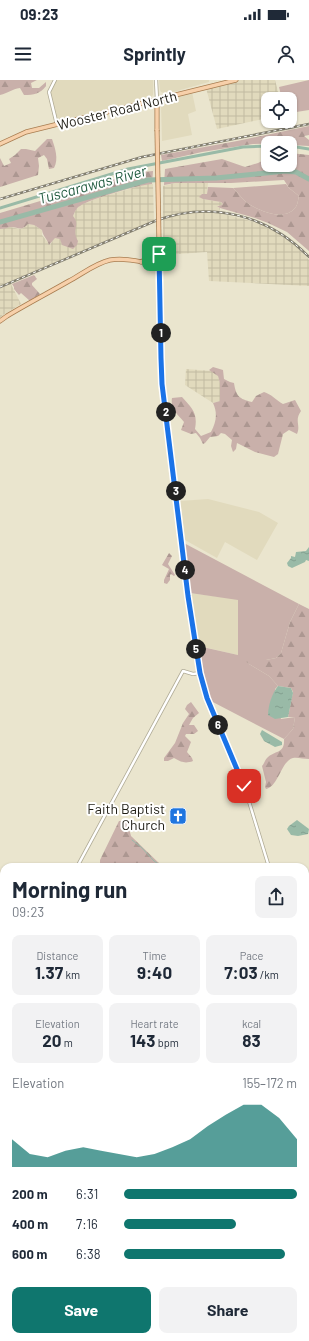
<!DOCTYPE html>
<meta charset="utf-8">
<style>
:root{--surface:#fff;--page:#f2f2f3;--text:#1f2937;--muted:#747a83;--accent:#0f766e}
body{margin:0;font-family:Barlow,sans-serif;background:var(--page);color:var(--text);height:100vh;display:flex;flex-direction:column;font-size:15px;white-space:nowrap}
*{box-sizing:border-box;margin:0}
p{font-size:13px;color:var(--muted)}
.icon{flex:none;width:22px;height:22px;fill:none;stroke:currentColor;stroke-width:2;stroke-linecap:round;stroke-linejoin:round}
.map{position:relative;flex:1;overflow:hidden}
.sheet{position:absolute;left:0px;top:783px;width:309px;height:478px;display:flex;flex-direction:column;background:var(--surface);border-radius:12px 12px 0 0;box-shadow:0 1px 3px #0004}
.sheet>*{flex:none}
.buttons{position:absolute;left:261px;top:12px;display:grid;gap:8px}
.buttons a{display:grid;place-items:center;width:36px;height:36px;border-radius:8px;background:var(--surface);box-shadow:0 1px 3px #0004;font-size:20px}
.pin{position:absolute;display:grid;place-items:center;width:34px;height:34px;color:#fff;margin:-17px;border-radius:8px;box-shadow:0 2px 6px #0006}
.km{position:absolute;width:20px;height:20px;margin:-10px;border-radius:50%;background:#222;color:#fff;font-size:11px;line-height:20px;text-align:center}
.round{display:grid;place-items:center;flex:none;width:42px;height:42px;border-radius:8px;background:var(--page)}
.summary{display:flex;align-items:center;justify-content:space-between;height:68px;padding:0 12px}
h1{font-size:22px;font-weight:700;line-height:30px}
.stats{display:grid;grid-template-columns:repeat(3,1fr);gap:6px;height:68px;padding:4px 12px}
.stats div{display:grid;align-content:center;border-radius:8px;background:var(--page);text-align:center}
.stats b{font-size:17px;font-weight:700}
.stats small{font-size:11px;font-weight:400}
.stats p{font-size:11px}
.chart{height:112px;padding:8px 12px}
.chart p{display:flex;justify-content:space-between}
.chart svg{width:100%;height:72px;margin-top:4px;fill:var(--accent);opacity:.7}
.action{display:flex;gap:8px;margin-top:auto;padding:8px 12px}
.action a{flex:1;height:46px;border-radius:8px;background:var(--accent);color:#fff;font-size:16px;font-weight:700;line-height:46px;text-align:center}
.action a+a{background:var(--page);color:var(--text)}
ul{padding:0 12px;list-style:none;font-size:13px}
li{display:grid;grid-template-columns:64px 48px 1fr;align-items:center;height:30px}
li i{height:10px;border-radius:5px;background:var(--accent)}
.status{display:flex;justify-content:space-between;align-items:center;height:28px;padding:0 20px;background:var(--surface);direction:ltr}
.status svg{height:11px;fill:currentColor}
header{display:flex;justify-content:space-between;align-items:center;height:52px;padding:0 12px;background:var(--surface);font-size:18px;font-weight:700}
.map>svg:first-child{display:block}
.built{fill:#e1dabd}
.industrial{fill:url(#industrial-grid)}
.grass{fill:#c9b0aa}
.forest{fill:url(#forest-firs)}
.wetland{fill:url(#wetland-marsh)}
.water{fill:url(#water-ripples)}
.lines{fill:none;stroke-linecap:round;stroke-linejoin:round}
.stream{stroke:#99baa7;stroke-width:1}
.canal{stroke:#99baa7;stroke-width:3}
.river{stroke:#99baa7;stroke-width:5}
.minor-casing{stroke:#b0ab96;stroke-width:4}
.major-casing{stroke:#a87d51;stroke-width:5}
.minor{stroke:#fff;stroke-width:2.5}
.major{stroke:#f7d0aa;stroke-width:3.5}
.rail-casing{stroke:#837f70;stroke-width:2.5}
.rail{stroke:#fff;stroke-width:1;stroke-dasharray:3;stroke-linecap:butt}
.major-bridge-casing{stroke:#a87d51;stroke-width:5;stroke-linecap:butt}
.major-bridge{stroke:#f7d0aa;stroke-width:3.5}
.route-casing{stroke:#fff;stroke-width:8}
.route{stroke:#1a73e8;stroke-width:5}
.labels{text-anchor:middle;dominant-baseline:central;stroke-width:4;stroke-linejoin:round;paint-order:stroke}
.street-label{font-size:14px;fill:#1f1d15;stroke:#fff}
.poi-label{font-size:14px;fill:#1f1d15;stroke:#fff;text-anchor:end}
.water-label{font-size:15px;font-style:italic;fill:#255e43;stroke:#fff}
</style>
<div class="status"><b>09:23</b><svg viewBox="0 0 49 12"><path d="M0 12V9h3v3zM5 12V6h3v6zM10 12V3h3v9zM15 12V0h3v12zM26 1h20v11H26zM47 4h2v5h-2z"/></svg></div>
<header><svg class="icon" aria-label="menu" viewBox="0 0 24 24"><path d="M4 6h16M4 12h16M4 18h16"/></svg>Sprintly<svg class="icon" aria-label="person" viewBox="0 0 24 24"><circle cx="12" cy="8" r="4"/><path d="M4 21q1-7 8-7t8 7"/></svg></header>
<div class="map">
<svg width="309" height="1261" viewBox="0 0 309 1261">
<defs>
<pattern id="industrial-grid" width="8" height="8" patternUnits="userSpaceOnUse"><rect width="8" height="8" fill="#e1dabd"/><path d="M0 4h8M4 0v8" fill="none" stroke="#c1bba2"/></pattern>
<pattern id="forest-firs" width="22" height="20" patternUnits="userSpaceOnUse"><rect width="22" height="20" fill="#c9b0aa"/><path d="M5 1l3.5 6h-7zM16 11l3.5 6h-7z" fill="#ac9791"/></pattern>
<pattern id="wetland-marsh" width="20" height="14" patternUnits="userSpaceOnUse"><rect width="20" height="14" fill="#c9b0aa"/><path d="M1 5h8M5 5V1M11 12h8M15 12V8" fill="none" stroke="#ac9791"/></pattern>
<pattern id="water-ripples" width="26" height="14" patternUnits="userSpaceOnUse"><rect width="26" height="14" fill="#99baa7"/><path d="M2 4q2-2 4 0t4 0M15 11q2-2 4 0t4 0" fill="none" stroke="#839f8f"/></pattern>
</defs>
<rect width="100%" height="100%" fill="#eae5ce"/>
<g class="built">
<path d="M 56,0 L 153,0 L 153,15 L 151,17 L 134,21 L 134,23 L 58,44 L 50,11 Z"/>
<path d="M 159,0 L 209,0 L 209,2 L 166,14 L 161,12 L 160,10 Z"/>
<path d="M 192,12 L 196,31 L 188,34 L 192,55 L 162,61 L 161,26 L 162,23 L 165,20 Z"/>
<path d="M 208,419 L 259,432 L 278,443 L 257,480 L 225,462 L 217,478 L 185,460 L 180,421 Z"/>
<path d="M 188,513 L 238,519 L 238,575 L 195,565 Z"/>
</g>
<g class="industrial">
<path d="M 238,0 L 275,0 L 280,19 L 268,19 L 268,38 L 217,49 L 206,8 Z"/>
<path d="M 150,103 L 153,104 L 154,141 L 10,202 L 21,224 L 3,235 L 0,238 L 0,149 L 10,147 L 20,149 L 23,148 L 28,144 L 34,145 L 42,150 L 42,155 L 50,165 L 55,157 L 60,159 L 75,155 L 73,136 L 76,129 L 80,125 L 101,117 Z"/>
<path d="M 175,103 L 208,103 L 207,114 L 203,119 L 221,122 L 223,124 L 220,127 L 217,126 L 220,128 L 219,133 L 251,141 L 260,144 L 276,152 L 295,165 L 309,180 L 309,206 L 209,201 L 207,172 L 163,175 L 163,106 Z"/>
<path d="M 186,289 L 212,291 L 218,295 L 220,303 L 220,321 L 213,323 L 185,305 Z"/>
</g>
<g class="grass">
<path d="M 309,0 L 309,30 L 290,33 L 290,19 L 282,19 L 279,7 Z"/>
<path d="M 286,104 L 289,108 L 299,116 C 298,119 298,125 295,128 C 284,142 257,130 246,122 C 241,118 238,112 233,108 Z"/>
<path d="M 182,462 L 299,524 L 290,542 L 281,573 L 276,578 L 266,580 L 245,580 L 249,584 L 269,596 L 278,606 L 275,609 L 281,639 L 295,637 L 293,649 L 284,659 L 209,620 L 202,599 L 198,566 L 238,575 L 238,520 L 190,513 Z"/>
</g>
<g class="forest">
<path d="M 0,0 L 37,0 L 31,3 L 32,8 L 39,8 L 46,2 L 46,6 C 40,14 34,15 24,15 L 20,8 C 12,9 8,13 0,15 Z"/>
<path d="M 309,46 L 309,55 L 304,56 L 309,60 L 309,66 L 290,65 L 290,63 L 253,64 L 202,72 L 162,81 L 161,75 L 237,61 Z"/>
<path d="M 47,59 L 52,59 C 55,68 59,79 54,88 L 49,89 L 47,79 L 44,75 L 38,78 L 39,86 L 38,95 L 0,107 L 0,78 L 4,86 L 11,83 L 9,79 L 15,75 L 21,69 L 26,69 L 35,71 Z"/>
<path d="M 290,73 L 309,75 L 309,171 L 287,152 L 268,143 L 255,138 L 220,128 L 217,126 L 220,126 L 223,124 L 221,122 L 203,119 L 199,117 L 202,114 L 207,114 L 208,107 L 233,108 C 238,112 241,118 246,122 C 257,130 284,142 295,128 C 298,125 298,119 299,116 L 289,108 L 284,100 L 231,103 L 175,103 L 164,105 L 165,89 L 222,79 L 245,87 L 258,83 L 268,78 L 268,85 L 290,85 Z"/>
<path d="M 153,91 L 152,104 C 141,104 90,119 80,126 C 76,128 75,132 73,136 C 81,146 71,148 78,161 L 77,165 L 73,169 L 62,165 L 60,159 L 55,158 L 49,165 C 47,158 43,157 42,150 L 34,145 L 28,144 C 20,152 20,147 10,147 C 7,148 3,149 0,149 L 0,133 L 134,93 Z"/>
<path d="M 34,195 L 37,199 L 32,203 L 32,205 L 40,214 L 30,221 L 21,213 L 19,215 L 14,209 L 14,207 L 12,204 Z"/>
<path d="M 213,287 L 223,290 L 224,299 L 230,302 L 234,303 C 236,316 239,319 252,322 L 256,316 L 264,312 C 271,314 276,320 283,324 L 295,320 L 301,331 C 294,341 301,345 297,354 L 289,350 L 283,354 L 278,374 L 274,377 L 255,372 L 237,363 L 236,369 L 233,372 L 231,366 L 232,360 L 225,354 L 221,353 L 218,356 L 210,357 L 205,363 L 203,364 L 200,358 L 196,353 L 191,354 L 181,350 L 184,342 C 178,335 170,329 172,318 L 182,317 C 192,328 198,333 195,349 L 201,356 L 211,352 C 216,342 218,334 213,323 L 220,321 L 220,303 L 218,296 L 209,290 Z"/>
<path d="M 169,473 L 172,476 L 168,484 L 175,495 L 174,496 L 171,494 L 170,495 L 170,500 L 167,504 L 164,503 L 164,500 L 169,489 L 162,485 Z"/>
<path d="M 299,524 L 309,529 L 309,679 C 304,679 297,677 293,678 C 281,681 279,706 266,709 L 265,707 L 266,702 L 262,686 C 264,684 265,680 267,678 C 275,670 285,674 284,659 L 293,649 L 295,637 L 288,637 L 293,612 L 291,608 L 278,606 L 269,596 L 249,584 L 244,580 L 266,580 L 276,578 L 281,573 L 290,542 Z"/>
<path d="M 191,622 L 199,633 L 193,638 L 189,645 L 194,645 L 198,651 L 194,654 L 186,654 L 185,656 L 191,662 L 187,672 L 192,678 L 193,681 C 185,684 181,682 174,678 L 168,681 L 164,681 L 164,678 L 175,663 L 183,643 L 189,634 L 185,629 L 187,625 Z"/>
<path d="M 119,741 L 127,741 L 131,756 L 163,787 L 100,787 L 100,780 Z"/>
<path d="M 309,805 L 309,848 L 305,847 L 305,810 Z"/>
<path d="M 309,876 L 309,920 L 305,920 L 305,878 Z"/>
<path d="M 305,1236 L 309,1237 L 309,1261 L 271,1261 L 273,1257 L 305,1257 Z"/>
<path d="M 128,1257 L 174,1257 L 175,1261 L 129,1261 Z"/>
</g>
<path class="wetland" d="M 174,1257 L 273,1257 L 271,1261 L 175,1261 Z"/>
<g class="water">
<path d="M 309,467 L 309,481 L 306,480 L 305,482 L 292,488 L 288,486 L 287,483 L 291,478 L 291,476 L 295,477 L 296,472 L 306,471 Z"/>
<path d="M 278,606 L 291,608 L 293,613 L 288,637 L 275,639 L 268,635 C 268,626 272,613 278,606 Z"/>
<path d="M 262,650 L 282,662 L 282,665 L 275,667 L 264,661 L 260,654 Z"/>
<path d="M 297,740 L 309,749 L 308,754 L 298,756 L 291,755 L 287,749 L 289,746 Z"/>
</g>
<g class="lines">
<g class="stream">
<path d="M 132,760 L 141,767 L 154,781 L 163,787"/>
<path d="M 305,886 L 309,885"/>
</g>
<g class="canal">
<path d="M 290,66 L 309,69"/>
<path d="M 0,128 L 128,89 L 243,67 L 268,66"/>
</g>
<path class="river" d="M 0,142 L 148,100 L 216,98 L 285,91 L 296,92 L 309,99"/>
<defs>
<g id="minor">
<path d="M 55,0 L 49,12 L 57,45"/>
<path d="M 156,0 L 157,20"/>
<path d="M 159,185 L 161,278 L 162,304 L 188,516 L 200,593 L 207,618 L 247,715 L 269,787"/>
<path d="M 77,787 L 183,591 L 193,594 L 200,593"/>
<path d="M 305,958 L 309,982"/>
</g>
<g id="major">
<path d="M 157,20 L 157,50"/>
<path d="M 0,64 L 26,52 L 236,0"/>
<path d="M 141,182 L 153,175 L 159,167"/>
<path d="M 0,241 L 7,236 C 27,224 48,213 69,201 C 82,194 96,183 110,180 C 126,177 144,183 159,185 L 159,162"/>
<path d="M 0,873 L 4,875"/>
<path d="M 305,1033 L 309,1035"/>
</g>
</defs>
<use href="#minor" class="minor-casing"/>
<use href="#major" class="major-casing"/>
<use href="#minor" class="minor"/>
<use href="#major" class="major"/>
<defs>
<g id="rail">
<path d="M 0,119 L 142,77 L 309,44"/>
<path d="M 0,207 L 155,141 C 211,120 268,135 309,177"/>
</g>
</defs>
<use href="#rail" class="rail-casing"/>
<use href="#rail" class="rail"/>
<defs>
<path id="major-bridge" d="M 157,50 L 159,162"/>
</defs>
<use href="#major-bridge" class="major-bridge-casing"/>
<use href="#major-bridge" class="major-bridge"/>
</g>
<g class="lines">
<defs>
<path id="route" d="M 159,174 L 161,278 L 162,304 L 188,516 L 200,593 L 207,618 L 244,706"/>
</defs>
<use href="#route" class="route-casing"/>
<use href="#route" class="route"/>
</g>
<defs>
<symbol id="church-square" viewBox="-11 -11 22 22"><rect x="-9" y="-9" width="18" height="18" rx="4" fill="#1f75df" stroke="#fff"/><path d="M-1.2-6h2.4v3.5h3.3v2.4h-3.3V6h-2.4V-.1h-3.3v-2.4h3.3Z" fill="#fff"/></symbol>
</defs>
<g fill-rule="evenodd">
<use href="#church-square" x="168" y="726" width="20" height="20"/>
</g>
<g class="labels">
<g class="street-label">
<text transform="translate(117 30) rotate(-14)">Wooster Road North</text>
</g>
<g class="poi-label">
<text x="165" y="728">Faith Baptist<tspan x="165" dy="16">Church</tspan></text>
</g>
<g class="water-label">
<text transform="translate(92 104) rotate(-15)">Tuscarawas River</text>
</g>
</g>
</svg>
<div class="buttons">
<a><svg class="icon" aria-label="locate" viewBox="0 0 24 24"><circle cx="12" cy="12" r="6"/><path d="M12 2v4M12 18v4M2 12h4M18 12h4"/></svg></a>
<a><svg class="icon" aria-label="layers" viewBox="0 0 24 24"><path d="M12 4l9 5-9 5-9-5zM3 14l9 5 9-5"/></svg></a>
</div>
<div class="pin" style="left:159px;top:174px;background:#1e9e55"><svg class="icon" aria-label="arrive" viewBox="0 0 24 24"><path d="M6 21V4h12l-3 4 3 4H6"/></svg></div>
<div class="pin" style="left:244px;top:706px;background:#d93025"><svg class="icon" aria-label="check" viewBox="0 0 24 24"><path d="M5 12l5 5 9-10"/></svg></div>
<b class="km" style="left:161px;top:253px">1</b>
<b class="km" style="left:166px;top:332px">2</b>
<b class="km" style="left:176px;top:411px">3</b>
<b class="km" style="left:185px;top:490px">4</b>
<b class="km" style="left:196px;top:569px">5</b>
<b class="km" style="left:218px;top:645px">6</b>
<section class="sheet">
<div class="summary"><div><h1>Morning run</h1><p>09:23</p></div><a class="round"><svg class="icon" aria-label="share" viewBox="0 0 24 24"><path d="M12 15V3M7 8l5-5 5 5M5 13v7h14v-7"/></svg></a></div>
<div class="stats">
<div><p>Distance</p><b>1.37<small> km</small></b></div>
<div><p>Time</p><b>9:40</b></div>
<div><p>Pace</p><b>7:03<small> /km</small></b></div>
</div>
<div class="stats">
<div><p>Elevation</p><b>20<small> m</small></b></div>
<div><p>Heart rate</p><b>143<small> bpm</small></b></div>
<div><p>kcal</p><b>83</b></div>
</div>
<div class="chart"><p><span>Elevation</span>155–172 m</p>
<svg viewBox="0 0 160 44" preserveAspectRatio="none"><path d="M0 44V27L10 36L20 38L30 34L40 32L50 34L60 36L70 38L80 36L90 32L100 27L110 19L120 12L130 6L140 6L150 14L160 27V44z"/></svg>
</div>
<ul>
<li><b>200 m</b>6:31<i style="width:100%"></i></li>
<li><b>400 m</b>7:16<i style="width:65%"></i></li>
<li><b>600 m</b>6:38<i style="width:93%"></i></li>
</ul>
<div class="action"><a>Save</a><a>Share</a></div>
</section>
</div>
